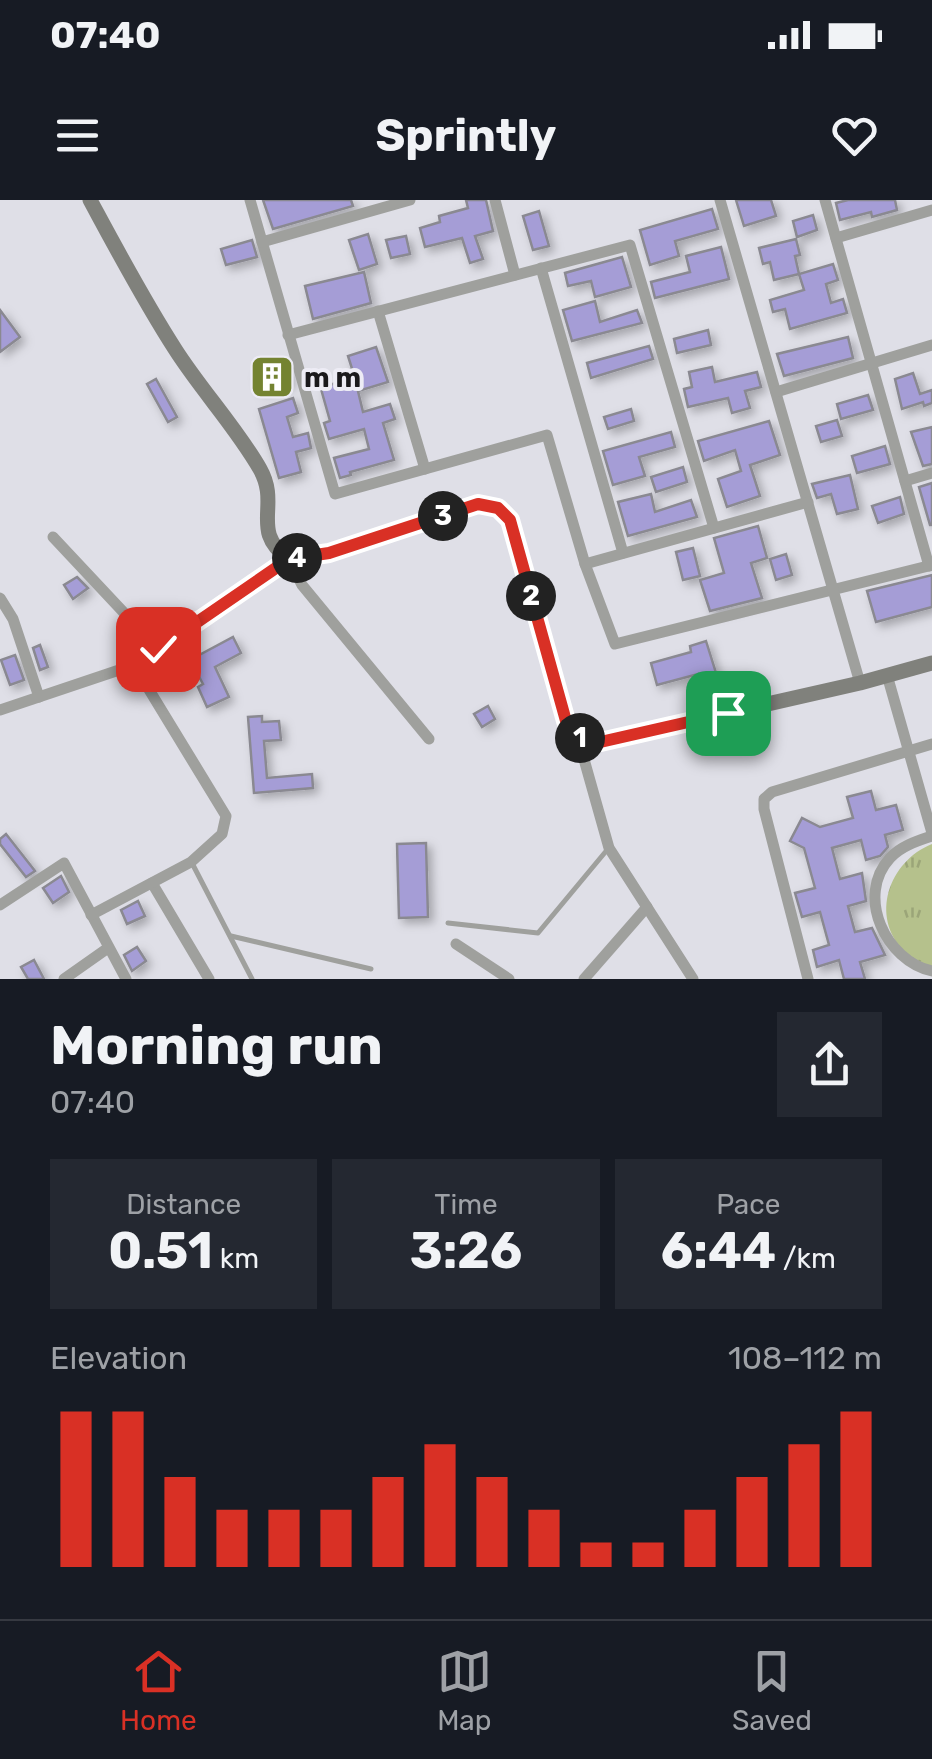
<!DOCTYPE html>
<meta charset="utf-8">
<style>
:root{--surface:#171b24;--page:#242831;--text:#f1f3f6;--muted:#9ea1a6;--line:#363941;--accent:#d93025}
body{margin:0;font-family:Rubik,sans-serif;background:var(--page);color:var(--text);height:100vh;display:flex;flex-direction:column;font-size:38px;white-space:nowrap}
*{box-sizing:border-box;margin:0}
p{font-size:32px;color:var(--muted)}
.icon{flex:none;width:55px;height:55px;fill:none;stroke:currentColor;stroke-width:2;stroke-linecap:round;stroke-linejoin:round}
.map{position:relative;height:779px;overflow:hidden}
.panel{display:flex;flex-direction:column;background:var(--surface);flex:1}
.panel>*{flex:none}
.pin{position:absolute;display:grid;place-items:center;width:85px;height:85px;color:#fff;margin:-42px;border-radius:20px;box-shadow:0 5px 15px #0006}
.km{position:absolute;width:50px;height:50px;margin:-25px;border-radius:50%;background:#222;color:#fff;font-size:28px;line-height:50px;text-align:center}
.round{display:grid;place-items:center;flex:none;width:105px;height:105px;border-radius:0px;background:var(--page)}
.headline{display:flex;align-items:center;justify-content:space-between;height:170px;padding:0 50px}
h1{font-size:55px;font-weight:700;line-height:75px}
.stats{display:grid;grid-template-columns:repeat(3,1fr);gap:15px;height:170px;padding:10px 50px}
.stats div{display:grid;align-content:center;border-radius:0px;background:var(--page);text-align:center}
.stats b{font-size:50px;font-weight:700}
.stats small{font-size:28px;font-weight:400}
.stats p{font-size:28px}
.chart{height:280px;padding:20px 50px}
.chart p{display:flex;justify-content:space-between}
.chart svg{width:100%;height:180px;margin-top:10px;stroke:var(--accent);stroke-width:6}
.status{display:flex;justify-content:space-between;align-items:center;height:70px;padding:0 50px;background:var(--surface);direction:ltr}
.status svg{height:28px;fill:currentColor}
header{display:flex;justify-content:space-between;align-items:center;height:130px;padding:0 50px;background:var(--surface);font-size:45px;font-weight:700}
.tabs{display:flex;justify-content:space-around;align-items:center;height:140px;border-top:2px solid var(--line);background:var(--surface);font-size:28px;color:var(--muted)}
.tabs a{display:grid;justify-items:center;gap:5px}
.tabs .on{color:var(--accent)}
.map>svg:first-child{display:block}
.grass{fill:url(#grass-tufts)}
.building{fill:#a59dd6;stroke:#8a8991;stroke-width:2.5;filter:url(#shadow)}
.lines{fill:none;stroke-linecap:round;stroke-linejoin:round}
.lane{stroke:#9fa09d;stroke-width:5}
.street{stroke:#9fa09d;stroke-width:11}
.secondary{stroke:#80817c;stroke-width:15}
.route-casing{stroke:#fff;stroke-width:20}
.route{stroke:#d93025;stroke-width:12}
.labels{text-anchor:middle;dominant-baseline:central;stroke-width:8;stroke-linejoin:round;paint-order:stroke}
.poi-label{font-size:28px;font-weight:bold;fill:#1a191c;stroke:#edecf5;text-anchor:start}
</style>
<div class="status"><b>07:40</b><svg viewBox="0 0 49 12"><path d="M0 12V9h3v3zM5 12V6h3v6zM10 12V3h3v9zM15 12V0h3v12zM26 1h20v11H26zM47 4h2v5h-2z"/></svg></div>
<header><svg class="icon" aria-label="menu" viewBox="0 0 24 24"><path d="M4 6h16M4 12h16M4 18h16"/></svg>Sprintly<svg class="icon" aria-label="heart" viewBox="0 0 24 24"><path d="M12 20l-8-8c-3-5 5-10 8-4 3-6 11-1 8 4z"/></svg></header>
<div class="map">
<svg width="932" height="779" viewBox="0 0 932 779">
<defs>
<pattern id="grass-tufts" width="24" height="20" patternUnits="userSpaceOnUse" patternTransform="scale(2.5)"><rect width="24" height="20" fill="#b5c18c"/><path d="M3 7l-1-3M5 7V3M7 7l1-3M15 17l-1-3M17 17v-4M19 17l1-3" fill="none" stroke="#9ba578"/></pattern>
<filter id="shadow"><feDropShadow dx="4.5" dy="4.5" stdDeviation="5" flood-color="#0004"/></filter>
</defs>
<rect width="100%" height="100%" fill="#dfdfe7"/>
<path class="grass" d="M 932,644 L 932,769 C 923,764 912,759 905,752 C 869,717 889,661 932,644 Z"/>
<g class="building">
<path d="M 263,0 L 351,0 L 353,6 L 273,29 Z"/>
<path d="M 466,0 L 486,0 L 493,31 L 475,36 L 483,59 L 470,63 L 462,38 L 425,47 L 420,28 L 440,22 L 439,16 L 468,8 Z"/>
<path d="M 736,0 L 771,0 L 776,16 L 744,26 Z"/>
<path d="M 848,0 L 895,0 L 897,10 L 872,17 L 871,12 L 840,20 L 836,3 Z"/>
<path d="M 712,9 L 718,29 L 675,41 L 679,56 L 650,65 L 640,30 Z"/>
<path d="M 539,11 L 549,46 L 533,50 L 523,16 Z"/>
<path d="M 813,15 L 817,30 L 797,37 L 793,21 Z"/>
<path d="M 368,34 L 377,64 L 359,70 L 349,40 Z"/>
<path d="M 406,36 L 410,54 L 391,58 L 386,40 Z"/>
<path d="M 796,39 L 800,55 L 795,56 L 799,74 L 774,80 L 770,62 L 763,64 L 759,48 Z"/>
<path d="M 252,40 L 257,57 L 226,65 L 221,49 Z"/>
<path d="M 721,47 L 729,79 L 655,98 L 651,82 L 690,72 L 686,56 Z"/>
<path d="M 622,57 L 631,87 L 595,97 L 591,81 L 568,86 L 565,73 Z"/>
<path d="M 833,64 L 838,80 L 826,84 L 831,103 L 843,99 L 847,113 L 790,129 L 785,109 L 773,112 L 770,100 L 804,90 L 799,74 Z"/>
<path d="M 364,72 L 371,103 L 313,119 L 305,86 Z"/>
<path d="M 595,101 L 600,122 L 637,110 L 642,123 L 572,141 L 563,110 Z"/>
<path d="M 0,110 L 20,137 L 0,152 Z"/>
<path d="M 708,130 L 711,145 L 677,153 L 674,139 Z"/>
<path d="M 848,137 L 853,158 L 784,176 L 777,154 Z"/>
<path d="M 649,146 L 653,159 L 591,178 L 587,163 Z"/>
<path d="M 376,147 L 388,182 L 358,191 L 363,212 L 390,204 L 395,219 L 383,223 L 394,260 L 350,272 L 351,275 L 340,278 L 334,258 L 369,249 L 364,229 L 329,239 L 324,223 L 330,221 L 321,189 L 354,175 L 348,156 Z"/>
<path d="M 285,164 L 290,182 L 259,190 L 254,172 Z"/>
<path d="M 712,167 L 715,182 L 757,172 L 761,187 L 745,191 L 750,208 L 732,213 L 728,198 L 688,207 L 684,189 L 692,187 L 689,172 Z"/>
<path d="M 913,173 L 920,194 L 932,190 L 932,203 L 924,206 L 923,202 L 902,209 L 895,179 Z"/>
<path d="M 156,179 L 177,217 L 168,222 L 147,184 Z"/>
<path d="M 868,195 L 873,210 L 841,219 L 837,204 Z"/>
<path d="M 293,198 L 298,213 L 287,217 L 293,237 L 308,233 L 311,248 L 296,252 L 301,272 L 279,278 L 259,209 Z"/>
<path d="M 631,209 L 634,221 L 608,229 L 604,217 Z"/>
<path d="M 837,220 L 842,236 L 821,242 L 816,226 Z"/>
<path d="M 769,221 L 780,255 L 750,265 L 760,296 L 727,307 L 718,279 L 741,271 L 735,250 L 704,261 L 698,241 Z"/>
<path d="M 932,227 L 932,264 L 923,266 L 911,232 Z"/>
<path d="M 671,232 L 675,247 L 639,257 L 645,276 L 613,285 L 603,251 Z"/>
<path d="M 885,246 L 890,264 L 857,273 L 852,256 Z"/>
<path d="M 683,267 L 687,282 L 656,292 L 651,277 Z"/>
<path d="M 850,275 L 858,309 L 837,314 L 831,294 L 817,298 L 812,284 Z"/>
<path d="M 932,283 L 932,325 L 930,325 L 919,287 Z"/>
<path d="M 651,294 L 655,312 L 691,300 L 697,317 L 628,336 L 618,302 Z"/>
<path d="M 900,297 L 904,314 L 878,323 L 872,306 Z"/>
<path d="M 758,326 L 767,358 L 751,363 L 762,398 L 710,411 L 700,380 L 724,373 L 714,338 Z"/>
<path d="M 693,348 L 700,376 L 683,380 L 676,352 Z"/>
<path d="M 786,354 L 792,375 L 776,380 L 770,359 Z"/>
<path d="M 932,375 L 932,407 L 876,422 L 867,391 Z"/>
<path d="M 77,377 L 88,388 L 73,399 L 64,385 Z"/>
<path d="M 233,437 L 241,453 L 215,467 L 229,497 L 207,507 L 198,487 L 203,484 L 190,460 Z"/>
<path d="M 706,441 L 716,473 L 699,478 L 698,474 L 657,485 L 651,463 L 691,452 L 690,446 Z"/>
<path d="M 40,445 L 48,467 L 40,470 L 33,448 Z"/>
<path d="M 15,455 L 24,480 L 10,485 L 1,460 Z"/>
<path d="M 488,506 L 495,519 L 482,527 L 474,514 Z"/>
<path d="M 262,516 L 262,522 L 279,521 L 281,540 L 264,541 L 267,578 L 312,574 L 313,588 L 254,593 L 248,517 Z"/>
<path d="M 871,591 L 876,610 L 896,605 L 903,630 L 885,635 L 888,647 L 880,656 L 866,660 L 861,640 L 832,648 L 840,679 L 862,673 L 866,701 L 848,706 L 855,732 L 872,728 L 885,755 L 860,762 L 865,779 L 844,779 L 839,760 L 817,767 L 813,750 L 829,745 L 820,712 L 802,717 L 795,693 L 815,688 L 804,648 L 790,641 L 802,618 L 820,627 L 853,618 L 847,597 Z"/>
<path d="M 6,634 L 35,671 L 26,677 L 0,644 L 0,639 Z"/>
<path d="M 426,643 L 428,717 L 399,718 L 397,644 Z"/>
<path d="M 61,676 L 69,692 L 53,703 L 43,688 Z"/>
<path d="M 138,701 L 145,716 L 127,724 L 121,710 Z"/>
<path d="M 137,747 L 146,761 L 132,771 L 124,755 Z"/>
<path d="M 34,760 L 44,779 L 28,779 L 21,767 Z"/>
</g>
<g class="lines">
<g class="lane">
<path d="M 193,665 L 252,779"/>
<path d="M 448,723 L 538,733 L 607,650"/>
<path d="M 231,736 L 371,769"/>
</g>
<g class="street">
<path d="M 250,0 L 335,294 L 547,235 L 585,364 L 615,444 L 932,365"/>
<path d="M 495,0 L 515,75"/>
<path d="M 720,0 L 860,483"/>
<path d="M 825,0 L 929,366"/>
<path d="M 836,38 L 932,10"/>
<path d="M 262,42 L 410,0"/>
<path d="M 541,68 L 623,353"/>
<path d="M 378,111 L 425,269"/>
<path d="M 288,135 L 630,45 L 714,328"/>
<path d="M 776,192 L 932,145"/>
<path d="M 905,281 L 932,273"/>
<path d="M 53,337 L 158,449"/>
<path d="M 585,364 L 808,302"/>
<path d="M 0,398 L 13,419 L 39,497"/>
<path d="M 887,475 L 932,633"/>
<path d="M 0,510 L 134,465 L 289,359 L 302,385 L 429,539"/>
<path d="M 578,538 L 609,648 L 693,779"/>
<path d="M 932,636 C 917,641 901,646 890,658 C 855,696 886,761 932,771"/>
<path d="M 152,683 L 209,779"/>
<path d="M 0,705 L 64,663 L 126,779"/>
<path d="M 91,715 L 191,662 L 222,634 L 226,616 L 134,465"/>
<path d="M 456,744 L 509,779"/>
<path d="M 64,779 L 108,748"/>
<path d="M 584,779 L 647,707"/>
<path d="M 808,779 L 764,609 L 764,599 L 772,592 L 932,544"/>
</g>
<path class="secondary" d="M 90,0 C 117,50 144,101 175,149 C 201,190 236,227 260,269 C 281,306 249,331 289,359 L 329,353 L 478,304 L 498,309 L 510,319 L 566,521 L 578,538 L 596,543 L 860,483 L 932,463"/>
</g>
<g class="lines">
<defs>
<path id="route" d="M 158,449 L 289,359 L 329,353 L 478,304 L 498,308 L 510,320 L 566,521 L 578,538 L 596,543 L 728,513"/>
</defs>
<use href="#route" class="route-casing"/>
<use href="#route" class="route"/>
</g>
<defs>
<symbol id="building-square" viewBox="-11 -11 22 22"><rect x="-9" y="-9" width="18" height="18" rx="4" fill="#748331" stroke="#edecf5"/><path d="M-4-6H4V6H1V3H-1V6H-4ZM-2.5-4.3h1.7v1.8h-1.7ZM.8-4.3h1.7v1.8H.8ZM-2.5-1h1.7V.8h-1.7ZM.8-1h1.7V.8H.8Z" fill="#fff"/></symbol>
</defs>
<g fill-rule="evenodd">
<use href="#building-square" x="247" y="152" width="50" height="50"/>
</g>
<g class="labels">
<g class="poi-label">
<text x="304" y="177">m m</text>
</g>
</g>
</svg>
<div class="pin" style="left:728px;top:513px;background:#1e9e55"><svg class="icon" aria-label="arrive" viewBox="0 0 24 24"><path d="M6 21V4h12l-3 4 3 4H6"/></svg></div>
<div class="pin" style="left:158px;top:449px;background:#d93025"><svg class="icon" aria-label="check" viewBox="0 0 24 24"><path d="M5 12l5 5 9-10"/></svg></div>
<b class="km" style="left:580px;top:538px">1</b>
<b class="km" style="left:531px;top:396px">2</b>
<b class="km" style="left:443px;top:316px">3</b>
<b class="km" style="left:297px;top:358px">4</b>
</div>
<section class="panel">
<div class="headline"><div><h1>Morning run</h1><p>07:40</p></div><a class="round"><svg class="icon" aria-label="share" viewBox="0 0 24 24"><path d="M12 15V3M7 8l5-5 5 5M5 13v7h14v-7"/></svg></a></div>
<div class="stats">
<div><p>Distance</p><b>0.51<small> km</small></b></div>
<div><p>Time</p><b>3:26</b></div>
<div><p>Pace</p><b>6:44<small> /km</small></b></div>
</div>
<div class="chart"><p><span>Elevation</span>108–112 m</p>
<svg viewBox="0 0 160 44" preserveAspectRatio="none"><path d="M5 44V6M15 44V6M25 44V22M35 44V30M45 44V30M55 44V30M65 44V22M75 44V14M85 44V22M95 44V30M105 44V38M115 44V38M125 44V30M135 44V22M145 44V14M155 44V6"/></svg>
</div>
</section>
<nav class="tabs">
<a class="on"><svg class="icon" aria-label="home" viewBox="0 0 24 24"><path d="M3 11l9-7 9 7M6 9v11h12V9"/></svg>Home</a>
<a><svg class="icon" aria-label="map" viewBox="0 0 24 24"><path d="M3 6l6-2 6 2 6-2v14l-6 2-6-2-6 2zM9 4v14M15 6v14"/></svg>Map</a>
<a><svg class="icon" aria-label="saved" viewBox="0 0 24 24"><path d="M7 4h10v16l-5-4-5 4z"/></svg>Saved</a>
</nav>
